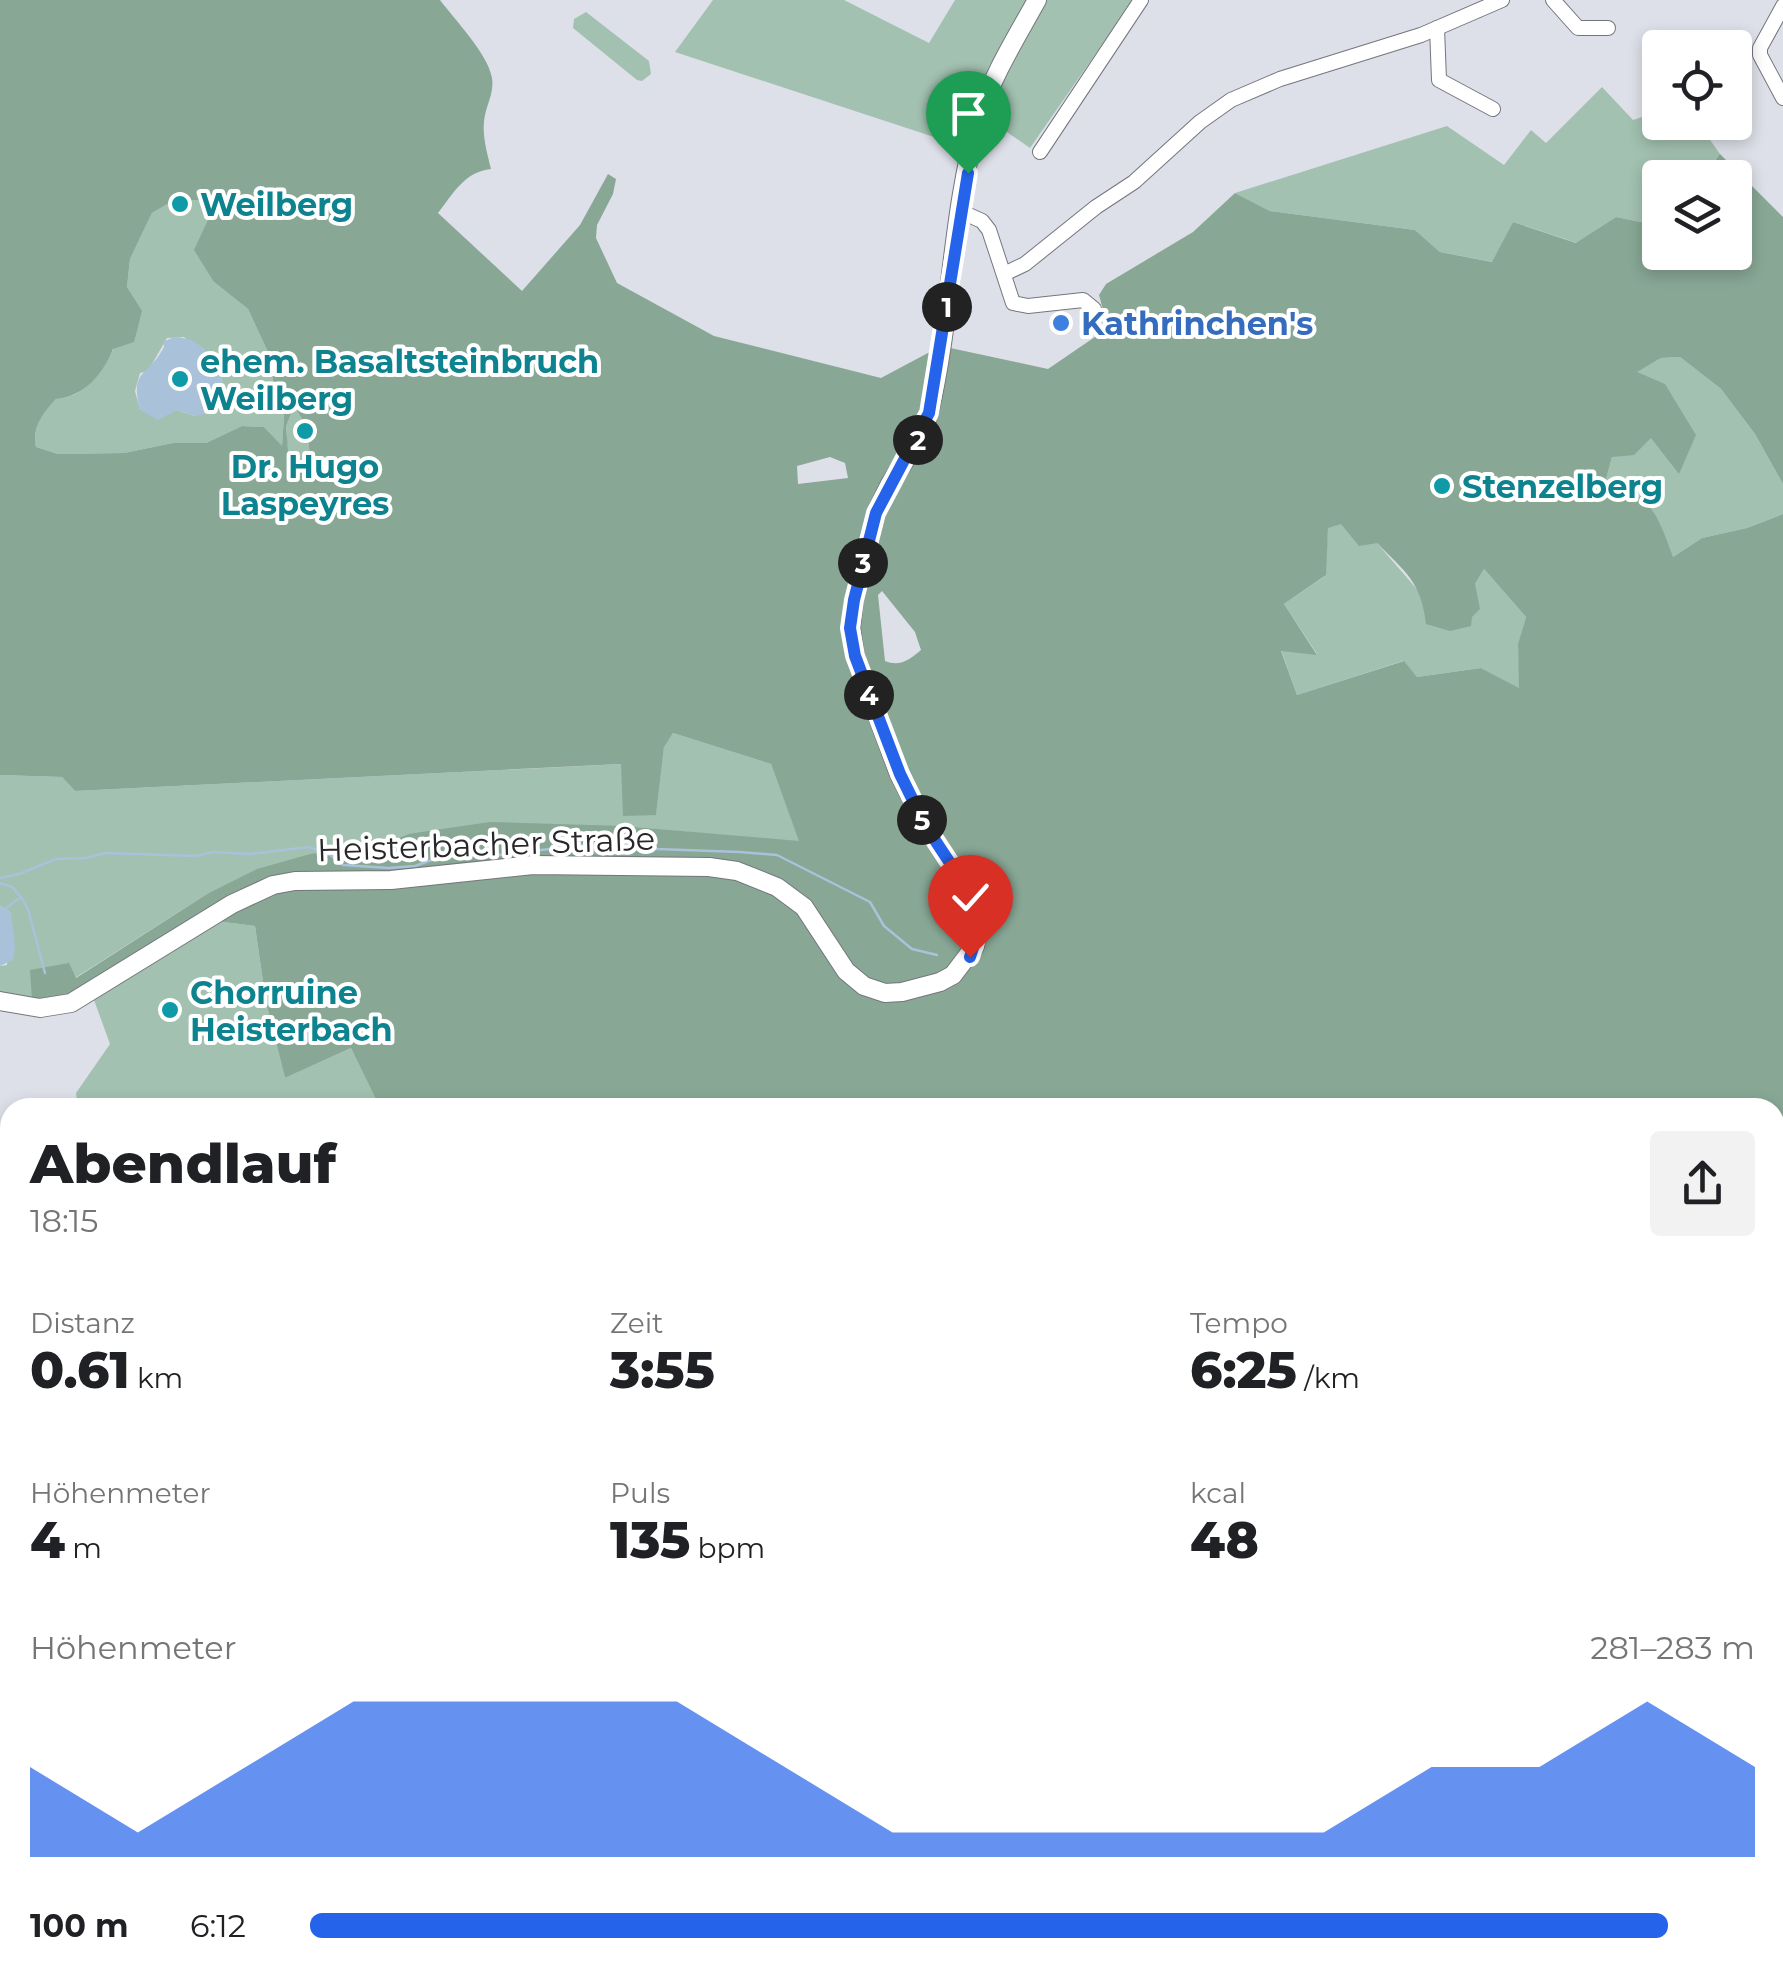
<!DOCTYPE html>
<html lang="de">
<meta charset="utf-8">
<style>
:root{--surface:#fff;--page:#f2f2f2;--text:#202124;--muted:#757577;--accent:#2563eb}
body{margin:0;font-family:Montserrat,sans-serif;background:var(--page);color:var(--text);height:100vh;display:flex;flex-direction:column;font-size:38px;white-space:nowrap}
*{box-sizing:border-box;margin:0}
p{font-size:32px;color:var(--muted)}
.icon{flex:none;width:55px;height:55px;fill:none;stroke:currentColor;stroke-width:2;stroke-linecap:round;stroke-linejoin:round}
.map{position:relative;flex:1;overflow:hidden}
.sheet{position:absolute;left:0px;top:1098px;width:1785px;height:888px;display:flex;flex-direction:column;background:var(--surface);border-radius:30px 30px 0 0;box-shadow:0 5px 15px #0003}
.sheet>*{flex:none}
.fabs{position:absolute;left:1642px;top:30px;display:grid;gap:20px}
.fabs a{display:grid;place-items:center;width:110px;height:110px;border-radius:10px;background:var(--surface);box-shadow:0 5px 15px #0003;font-size:50px}
.pin{position:absolute;display:grid;place-items:center;width:85px;height:85px;color:#fff;margin:-102px -42px;border-radius:50% 50% 50% 0;rotate:-45deg;box-shadow:0 0 10px #0007}
.pin .icon{rotate:45deg}
.km{position:absolute;width:50px;height:50px;margin:-25px;border-radius:50%;background:#222;color:#fff;font-size:28px;line-height:50px;text-align:center}
.round{display:grid;place-items:center;flex:none;width:105px;height:105px;border-radius:10px;background:var(--page)}
.summary{display:flex;align-items:center;justify-content:space-between;height:170px;padding:0 30px}
h1{font-size:55px;font-weight:800;line-height:75px}
.metrics{display:grid;grid-template-columns:repeat(3,1fr);gap:15px;height:170px;padding:10px 30px}
.metrics div{display:grid;align-content:center}
.metrics b{font-size:50px;font-weight:800}
.metrics small{font-size:28px;font-weight:400}
.metrics p{font-size:28px}
.chart{height:280px;padding:20px 30px}
.chart p{display:flex;justify-content:space-between}
.chart svg{width:100%;height:180px;margin-top:10px;fill:var(--accent);opacity:.7}
ul{padding:0 30px;list-style:none;font-size:32px}
li{display:grid;grid-template-columns:160px 120px 1fr;align-items:center;height:75px}
li i{height:25px;border-radius:12px;background:var(--accent)}
.map>svg:first-child{display:block}
.green{fill:#a2c1b0;fill-rule:evenodd}
.forest{fill:#88a795;fill-rule:evenodd}
.water{fill:#a9c2da}
.lines{fill:none;stroke-linecap:round;stroke-linejoin:round}
.stream{stroke:#a9c2da;stroke-width:2.5}
.minor-casing{stroke:#74767d;stroke-width:16}
.major-casing{stroke:#74767d;stroke-width:20}
.minor{stroke:#fff;stroke-width:14}
.major{stroke:#fff;stroke-width:18}
.route-casing{stroke:#fff;stroke-width:20}
.route{stroke:#2563eb;stroke-width:12}
.culture-dot{fill:#0f9aa8;stroke:#fff;stroke-width:4}
.shop-dot{fill:#3f7fe0;stroke:#fff;stroke-width:4}
.labels{text-anchor:middle;dominant-baseline:central;stroke-width:8;stroke-linejoin:round;paint-order:stroke}
.culture-label{font-size:32px;font-weight:bold;fill:#0d838f;stroke:#fff;text-anchor:start}
.shop-label{font-size:32px;font-weight:bold;fill:#366cbe;stroke:#fff;text-anchor:start}
.street-label{font-size:32px;fill:#27272a;stroke:#fff}
</style>
<div class="map">
<svg width="1783" height="1984" viewBox="0 0 1783 1984">
<rect width="100%" height="100%" fill="#dee0e9"/>
<g class="green">
<path d="M 713,0 L 844,0 L 929,43 L 955,0 L 1029,0 L 965,142 L 934,137 L 675,52 Z"/>
<path d="M 1046,0 L 1133,0 L 1030,148 L 988,119 L 1007,71 Z"/>
<path d="M 586,12 L 649,61 L 651,74 L 642,81 L 637,80 L 573,28 L 574,19 Z"/>
<path d="M 1602,87 L 1633,120 L 1660,111 L 1660,122 L 1698,123 L 1720,154 L 1701,177 L 1660,178 L 1660,226 L 1616,217 L 1577,243 L 1513,222 L 1493,262 L 1440,252 L 1415,230 L 1270,211 L 1235,193 L 1447,126 L 1504,165 L 1531,130 L 1546,143 Z"/>
<path d="M 176,199 L 210,201 L 213,208 L 214,282 L 248,309 L 268,352 L 274,386 L 285,402 L 282,447 L 264,427 L 242,426 L 206,443 L 173,443 L 124,453 L 58,454 L 36,447 C 31,428 44,412 56,399 C 86,397 100,374 113,350 C 120,336 132,324 141,311 L 127,287 L 130,259 L 152,213 ZM 184,337 L 210,361 L 222,379 L 217,399 L 208,402 L 195,416 L 177,410 L 140,410 L 135,391 L 140,373 L 148,371 L 167,338 Z"/>
<path d="M 1680,357 L 1721,389 L 1755,434 L 1783,484 L 1783,514 L 1747,528 L 1702,538 L 1673,557 L 1605,483 L 1612,457 L 1651,437 L 1679,473 L 1636,372 L 1661,358 Z"/>
<path d="M 293,409 L 296,409 L 306,426 L 312,470 L 289,475 L 286,425 Z"/>
<path d="M 1341,523 L 1376,542 L 1422,595 L 1475,584 L 1484,569 L 1526,617 L 1518,645 L 1520,689 L 1481,668 L 1417,677 L 1403,661 L 1297,695 L 1281,650 L 1317,654 L 1284,604 L 1325,576 L 1328,527 Z"/>
<path d="M 673,733 L 771,764 L 800,842 L 623,826 L 408,834 L 348,859 L 314,853 L 207,894 L 75,978 L 32,999 L 0,994 L 0,966 L 7,965 L 11,913 L 0,906 L 0,775 L 62,777 L 75,791 L 622,764 L 656,814 L 664,746 Z"/>
<path d="M 216,921 L 255,926 L 266,1002 L 285,1078 L 351,1048 L 380,1105 L 378,1108 L 78,1108 L 76,1093 L 110,1044 L 94,1000 Z"/>
<path d="M 1362,1975 L 1468,1975 L 1469,1984 L 1367,1984 Z"/>
</g>
<g class="forest">
<path d="M 0,0 L 440,0 C 455,20 488,54 492,78 C 494,92 488,102 485,115 C 481,133 487,152 491,169 C 464,172 454,193 438,213 L 522,291 L 580,225 L 608,174 L 616,179 L 613,194 L 597,225 L 596,238 L 617,283 L 714,336 L 881,378 L 941,346 L 1048,369 L 1108,328 L 1099,295 L 1106,284 L 1193,232 L 1235,193 L 1270,211 L 1415,230 L 1440,252 L 1492,262 L 1513,222 L 1576,243 L 1616,217 L 1660,226 L 1660,252 L 1735,252 L 1735,178 L 1702,177 L 1720,154 L 1783,217 L 1783,484 L 1755,434 L 1721,389 L 1680,357 L 1661,358 L 1637,372 L 1665,384 L 1696,435 L 1679,474 L 1651,438 L 1634,455 L 1612,457 L 1605,483 C 1652,495 1657,514 1673,557 L 1702,538 L 1747,528 L 1783,514 L 1783,1984 L 1469,1984 L 1468,1975 L 1775,1975 L 1775,1108 L 378,1107 L 379,1105 L 351,1048 L 285,1078 L 266,1002 L 255,926 L 216,921 L 72,995 L 48,1000 L 32,999 L 30,970 L 69,963 L 76,978 L 207,894 L 257,869 L 314,853 L 348,859 L 408,834 L 490,822 L 623,826 L 799,841 L 771,764 L 673,733 L 664,747 L 656,815 L 623,816 L 621,764 L 75,791 L 62,777 L 0,775 ZM 176,199 L 210,201 L 213,209 L 194,250 L 214,282 L 248,309 L 268,352 L 274,386 L 285,402 L 282,446 L 264,427 L 242,426 L 206,443 L 173,443 L 124,453 L 58,454 L 36,447 C 31,428 44,412 56,399 C 84,397 103,374 113,349 L 134,342 L 142,311 L 127,287 L 130,259 L 152,213 ZM 293,409 L 296,409 L 306,426 L 312,470 L 290,475 L 286,426 ZM 830,457 L 845,463 L 848,478 L 798,484 L 797,466 ZM 1341,524 L 1359,546 L 1377,543 C 1405,572 1421,581 1426,624 L 1450,631 L 1471,626 L 1472,617 L 1480,609 L 1475,584 L 1484,569 L 1526,617 L 1518,644 L 1519,688 L 1481,668 L 1417,677 L 1404,661 L 1297,695 L 1281,651 L 1317,655 L 1284,604 L 1326,575 L 1328,528 ZM 882,591 L 915,632 L 921,650 C 909,660 900,667 885,661 L 878,595 Z"/>
<path d="M 0,1255 L 10,1261 L 10,1975 L 1362,1975 L 1367,1984 L 0,1984 Z"/>
</g>
<g class="water">
<path d="M 174,337 C 200,337 215,357 222,379 L 217,399 L 207,405 L 209,413 L 195,416 L 177,410 L 158,420 L 140,410 C 130,368 147,379 164,347 L 163,342 Z"/>
<path d="M 0,906 L 11,913 L 15,946 L 13,960 L 0,966 Z"/>
</g>
<g class="lines">
<g class="stream">
<path d="M 0,878 L 19,874 L 56,859 L 86,858 L 105,853 L 196,856 L 213,852 L 249,854 L 309,847 L 329,854 L 343,865 L 389,868 L 415,866 L 445,855 L 499,855 L 607,842 L 656,849 L 740,852 L 777,855 L 870,902 L 884,926 L 912,949 L 937,955"/>
<path d="M 0,883 L 12,887 L 20,896"/>
<path d="M 6,908 L 21,897 L 28,909 L 45,973"/>
<path d="M 0,1311 L 10,1317"/>
</g>
<defs>
<g id="minor">
<path d="M 1553,0 L 1578,28 L 1608,28"/>
<path d="M 1783,6 L 1760,48 L 1760,55 L 1783,98"/>
<path d="M 1437,28 L 1439,80 L 1493,109"/>
<path d="M 1040,152 L 1141,0"/>
<path d="M 962,212 L 982,221 L 989,230 L 1013,303 L 1028,306 L 1083,300 L 1094,309"/>
<path d="M 1004,274 L 1025,264 L 1096,207 L 1134,182 L 1200,122 L 1231,100 L 1280,79 L 1421,35 L 1502,0"/>
<path d="M 1346,1975 L 1348,1984"/>
<path d="M 1081,1984 L 1084,1975"/>
</g>
<path id="major" d="M 0,1001 L 40,1008 L 71,1003 L 232,904 L 273,885 L 295,881 L 391,880 L 533,865 L 709,867 L 737,871 L 777,887 L 804,907 L 846,971 L 864,986 L 885,993 L 902,992 L 940,982 L 953,975 L 975,946 L 979,926 L 975,901 L 925,825 L 899,774 L 855,656 L 851,628 L 854,600 L 876,513 L 890,484 L 917,442 L 929,413 C 952,318 951,211 979,118 C 992,76 1016,38 1037,0"/>
</defs>
<use href="#minor" class="minor-casing"/>
<use href="#major" class="major-casing"/>
<use href="#minor" class="minor"/>
<use href="#major" class="major"/>
</g>
<g class="lines">
<defs>
<path id="route" d="M 968,173 L 929,413 L 876,513 L 854,600 L 850,628 L 855,656 L 900,774 L 925,825 L 975,901 L 980,926 L 970,957"/>
</defs>
<use href="#route" class="route-casing"/>
<use href="#route" class="route"/>
</g>
<g class="culture-dot">
<circle cx="180" cy="204" r="10"/>
<circle cx="180" cy="379" r="10"/>
<circle cx="305" cy="431" r="10"/>
<circle cx="1442" cy="486" r="10"/>
<circle cx="170" cy="1010" r="10"/>
</g>
<circle class="shop-dot" cx="1061" cy="323" r="10"/>
<g class="labels">
<g class="culture-label">
<text x="200" y="204">Weilberg</text>
<text x="200" y="361">ehem. Basaltsteinbruch<tspan x="200" dy="37">Weilberg</tspan></text>
<text x="305" y="466" text-anchor="middle">Dr. Hugo<tspan x="305" dy="37">Laspeyres</tspan></text>
<text x="1462" y="486">Stenzelberg</text>
<text x="190" y="992">Chorruine<tspan x="190" dy="37">Heisterbach</tspan></text>
</g>
<g class="shop-label">
<text x="1081" y="323">Kathrinchen's</text>
</g>
<g class="street-label">
<text transform="translate(486 844) rotate(-2)">Heisterbacher Straße</text>
</g>
</g>
</svg>
<div class="fabs">
<a><svg class="icon" aria-label="locate" viewBox="0 0 24 24"><circle cx="12" cy="12" r="6"/><path d="M12 2v4M12 18v4M2 12h4M18 12h4"/></svg></a>
<a><svg class="icon" aria-label="layers" viewBox="0 0 24 24"><path d="M12 4l9 5-9 5-9-5zM3 14l9 5 9-5"/></svg></a>
</div>
<div class="pin" style="left:968px;top:173px;background:#1e9e55"><svg class="icon" aria-label="arrive" viewBox="0 0 24 24"><path d="M6 21V4h12l-3 4 3 4H6"/></svg></div>
<div class="pin" style="left:970px;top:957px;background:#d93025"><svg class="icon" aria-label="check" viewBox="0 0 24 24"><path d="M5 12l5 5 9-10"/></svg></div>
<b class="km" style="left:947px;top:307px">1</b>
<b class="km" style="left:918px;top:440px">2</b>
<b class="km" style="left:863px;top:563px">3</b>
<b class="km" style="left:869px;top:695px">4</b>
<b class="km" style="left:922px;top:820px">5</b>
<section class="sheet">
<div class="summary"><div><h1>Abendlauf</h1><p>18:15</p></div><a class="round"><svg class="icon" aria-label="share" viewBox="0 0 24 24"><path d="M12 15V3M7 8l5-5 5 5M5 13v7h14v-7"/></svg></a></div>
<div class="metrics">
<div><p>Distanz</p><b>0.61<small> km</small></b></div>
<div><p>Zeit</p><b>3:55</b></div>
<div><p>Tempo</p><b>6:25<small> /km</small></b></div>
</div>
<div class="metrics">
<div><p>Höhenmeter</p><b>4<small> m</small></b></div>
<div><p>Puls</p><b>135<small> bpm</small></b></div>
<div><p>kcal</p><b>48</b></div>
</div>
<div class="chart"><p><span>Höhenmeter</span>281–283 m</p>
<svg viewBox="0 0 160 44" preserveAspectRatio="none"><path d="M0 44V22L10 38L20 22L30 6L40 6L50 6L60 6L70 22L80 38L90 38L100 38L110 38L120 38L130 22L140 22L150 6L160 22V44z"/></svg>
</div>
<ul>
<li><b>100 m</b>6:12<i style="width:94%"></i></li>
</ul>
</section>
</div>
